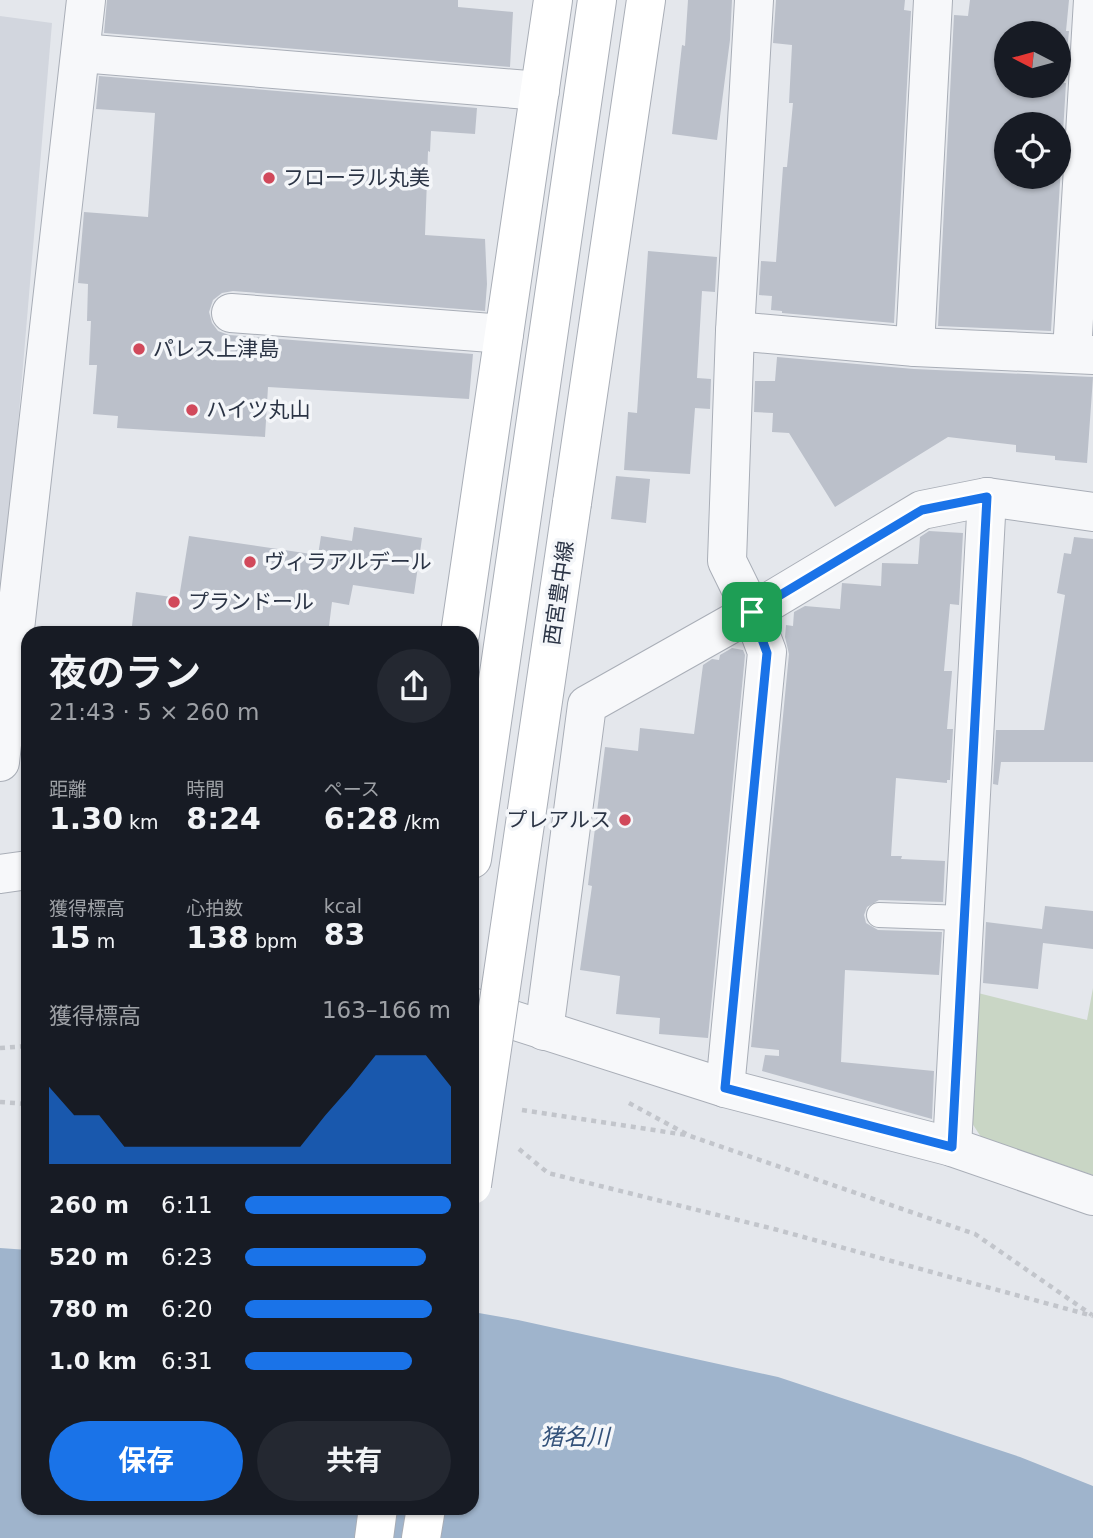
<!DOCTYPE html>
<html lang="ja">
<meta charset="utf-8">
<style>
:root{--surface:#171b24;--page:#242831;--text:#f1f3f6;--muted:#9ea1a6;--accent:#1a73e8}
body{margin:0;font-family:"DejaVu Sans","Noto Sans JP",sans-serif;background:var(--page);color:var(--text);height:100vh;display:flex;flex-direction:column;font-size:26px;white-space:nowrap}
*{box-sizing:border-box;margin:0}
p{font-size:23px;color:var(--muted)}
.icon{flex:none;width:38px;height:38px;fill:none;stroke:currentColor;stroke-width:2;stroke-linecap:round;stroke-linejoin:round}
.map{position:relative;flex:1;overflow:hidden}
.sheet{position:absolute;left:21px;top:626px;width:458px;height:889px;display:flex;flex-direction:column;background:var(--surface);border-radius:21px;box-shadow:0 2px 5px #0004}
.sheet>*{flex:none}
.needle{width:46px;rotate:276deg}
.buttons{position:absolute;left:994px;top:21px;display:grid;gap:14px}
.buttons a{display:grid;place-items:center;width:77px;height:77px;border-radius:50%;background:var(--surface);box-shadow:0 2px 5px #0004;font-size:35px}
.pin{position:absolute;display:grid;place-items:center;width:60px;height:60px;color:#fff;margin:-30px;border-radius:14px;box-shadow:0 4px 10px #0006}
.round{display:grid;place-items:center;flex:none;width:74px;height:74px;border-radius:37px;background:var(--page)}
.overview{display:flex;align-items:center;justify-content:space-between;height:119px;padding:0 28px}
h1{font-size:38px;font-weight:700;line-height:52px}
.metrics{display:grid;grid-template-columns:repeat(3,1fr);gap:10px;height:119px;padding:7px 28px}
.metrics div{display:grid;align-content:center}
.metrics b{font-size:30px;font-weight:700}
.metrics small{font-size:19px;font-weight:400}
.metrics p{font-size:19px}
.chart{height:196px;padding:14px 28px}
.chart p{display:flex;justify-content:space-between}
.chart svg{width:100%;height:126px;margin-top:7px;fill:var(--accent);opacity:.7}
.button{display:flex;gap:14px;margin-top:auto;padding:14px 28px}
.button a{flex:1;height:80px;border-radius:42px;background:var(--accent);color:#fff;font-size:28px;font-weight:700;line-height:80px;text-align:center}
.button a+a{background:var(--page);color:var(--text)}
ul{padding:0 28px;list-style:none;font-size:23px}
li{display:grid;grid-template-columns:112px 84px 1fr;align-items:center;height:52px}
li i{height:18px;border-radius:9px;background:var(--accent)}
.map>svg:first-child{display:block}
.built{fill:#d2d6de}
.green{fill:#c9d6c5}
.water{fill:#9fb4cc}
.building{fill:#bbc0ca;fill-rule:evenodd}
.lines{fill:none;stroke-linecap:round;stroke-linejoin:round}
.lane-casing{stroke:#a9aeb7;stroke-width:26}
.street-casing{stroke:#a9aeb7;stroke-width:40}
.secondary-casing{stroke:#a9aeb7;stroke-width:40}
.path{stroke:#c2c5cb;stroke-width:4.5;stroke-dasharray:5 5;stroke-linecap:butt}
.lane{stroke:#f7f8fa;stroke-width:24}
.street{stroke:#f7f8fa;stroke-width:38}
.secondary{stroke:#fff;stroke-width:38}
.secondary-bridge-casing{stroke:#a9aeb7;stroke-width:40;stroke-linecap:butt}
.secondary-bridge{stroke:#fff;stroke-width:38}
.route-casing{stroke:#fff;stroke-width:14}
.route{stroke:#1a73e8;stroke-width:9}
.poi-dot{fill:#d1495b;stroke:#f4f6f9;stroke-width:2.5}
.labels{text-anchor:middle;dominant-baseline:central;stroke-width:7;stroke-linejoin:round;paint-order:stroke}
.poi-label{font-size:21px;fill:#2b3445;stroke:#f4f6f9;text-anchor:start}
.street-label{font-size:21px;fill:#2b3445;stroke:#f4f6f9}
.water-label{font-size:23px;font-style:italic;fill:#34527a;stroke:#f4f6f9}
</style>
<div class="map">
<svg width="1093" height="1538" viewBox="0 0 1093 1538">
<rect width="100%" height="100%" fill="#e4e7ec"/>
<path class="built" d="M 0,16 L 52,23 L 0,638 Z"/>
<path class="green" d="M 1093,988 L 1093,1175 L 981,1137 L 970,1120 L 978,993 L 1087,1020 Z"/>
<path class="water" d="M 0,1248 L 28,1250 L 28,1508 L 472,1508 L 473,1312 L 518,1320 L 778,1377 L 1020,1457 L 1093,1486 L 1093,1538 L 0,1538 Z"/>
<g class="building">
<path d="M 107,0 L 458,0 L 458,7 L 513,12 L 510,67 L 104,33 Z"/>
<path d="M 688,0 L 732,0 L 730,40 L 717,140 L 672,134 L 682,45 L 685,46 Z"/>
<path d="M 776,0 L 905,0 L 904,10 L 911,11 L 894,323 L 782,313 L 782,311 L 771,310 L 772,296 L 759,295 L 761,261 L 776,262 L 783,167 L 787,167 L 793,103 L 789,103 L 792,45 L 773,43 Z"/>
<path d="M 970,0 L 1069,0 L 1066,31 L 1069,31 L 1064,83 L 1066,83 L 1051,331 L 938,326 L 954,15 L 968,16 ZM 1006,33 L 1059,33 L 1059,86 L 1006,86 ZM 1006,124 L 1059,124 L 1059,177 L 1006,177 Z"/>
<path d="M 99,76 L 477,108 L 475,134 L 431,131 L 430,152 L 428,151 L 425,235 L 485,239 L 487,284 L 485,311 L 233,291 L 222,293 L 213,300 L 209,312 L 212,323 L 218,331 L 229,335 L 473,354 L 469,399 L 268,387 L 265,437 L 117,428 L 118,416 L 93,414 L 97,365 L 89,365 L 91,321 L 87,321 L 88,284 L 78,283 L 84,212 L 148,217 L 155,113 L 96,109 Z"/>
<path d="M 648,251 L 717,257 L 715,292 L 702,291 L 697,378 L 711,379 L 710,409 L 695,408 L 690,474 L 624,470 L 628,412 L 637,413 Z"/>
<path d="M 777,357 L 914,369 L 1093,377 L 1087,463 L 1055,460 L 1055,456 L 1016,452 L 1016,445 L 948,437 L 835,507 L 789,433 L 772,432 L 773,413 L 754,412 L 755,381 L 775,381 Z"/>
<path d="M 616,476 L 650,479 L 646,523 L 611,519 Z"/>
<path d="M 354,527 L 422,538 L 414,594 L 353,585 L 349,605 L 332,602 L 328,634 L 131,634 L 136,592 L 179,598 L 189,536 L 318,555 L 321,536 L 352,541 Z"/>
<path d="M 929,531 L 963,533 L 959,605 L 950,604 L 944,671 L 952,671 L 947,729 L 953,729 L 950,780 L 947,780 L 947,783 L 896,778 L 891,856 L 902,856 L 901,859 L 945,861 L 943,902 L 879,900 L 867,907 L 864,915 L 866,923 L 878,930 L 942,932 L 939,975 L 845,970 L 841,1062 L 934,1071 L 932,1119 L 762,1071 L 765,1055 L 779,1056 L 779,1050 L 751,1047 L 789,654 L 785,637 L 786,625 L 793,626 L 794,612 L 805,606 L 840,609 L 842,583 L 881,586 L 882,563 L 918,564 L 920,537 Z"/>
<path d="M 1074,537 L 1093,539 L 1093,762 L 1001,762 L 998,785 L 993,784 L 996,730 L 1044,730 L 1065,595 L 1057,593 L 1064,553 L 1071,554 Z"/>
<path d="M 732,648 L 743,650 L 745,655 L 708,1038 L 659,1034 L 660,1018 L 616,1014 L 620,976 L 580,970 L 592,886 L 588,885 L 605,747 L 638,751 L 640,728 L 694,734 L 703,665 L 712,659 L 719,660 L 720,655 Z"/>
<path d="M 1045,906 L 1093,911 L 1093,949 L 1043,943 L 1038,989 L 983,983 L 986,922 L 1042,929 Z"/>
</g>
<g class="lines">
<defs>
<path id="lane" d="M 879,915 L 964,918"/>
<g id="street">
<path d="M 81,53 L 540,91"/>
<path d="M 231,313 L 504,334"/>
<path d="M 735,331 L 915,347 L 1093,355"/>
<path d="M 915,347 L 933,0"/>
<path d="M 1072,352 L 1093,0"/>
<path d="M 0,762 L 86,0"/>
<path d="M 0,874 L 28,870"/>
<path d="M 472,1007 L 725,1088 L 952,1147 L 1093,1196"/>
<path d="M 544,1031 L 587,705 L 752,612 L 922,510 L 987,497 L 1093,512"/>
<path d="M 725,1088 L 767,652 L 752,612 L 727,561 L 735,331 L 754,0"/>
<path d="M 952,1147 L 987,497"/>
</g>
<g id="secondary">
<path d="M 572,503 L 646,0"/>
<path d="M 460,634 L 553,0"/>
<path d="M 472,859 L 597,0"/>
<path d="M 374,1538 L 378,1508"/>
<path d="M 421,1538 L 426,1508"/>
</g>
</defs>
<use href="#lane" class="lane-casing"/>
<use href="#street" class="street-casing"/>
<use href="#secondary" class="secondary-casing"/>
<g class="path">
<path d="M 0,1048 L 28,1046"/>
<path d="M 0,1102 L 28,1104"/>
<path d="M 629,1103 L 690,1136 L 975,1234 L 1092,1315"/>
<path d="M 522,1110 L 686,1135"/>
<path d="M 519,1149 L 548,1173 L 774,1229 L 1093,1316"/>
</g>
<use href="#lane" class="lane"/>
<use href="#street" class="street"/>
<use href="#secondary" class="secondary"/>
<defs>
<path id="secondary-bridge" d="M 472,1185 L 572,503"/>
</defs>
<use href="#secondary-bridge" class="secondary-bridge-casing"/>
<use href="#secondary-bridge" class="secondary-bridge"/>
</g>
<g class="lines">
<defs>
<path id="route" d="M 987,497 L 952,1147 L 725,1088 L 767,653 L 752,612 L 922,510 Z"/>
</defs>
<use href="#route" class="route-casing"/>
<use href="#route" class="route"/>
</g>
<g class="poi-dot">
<circle cx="269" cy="178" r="7"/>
<circle cx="139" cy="349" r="7"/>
<circle cx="192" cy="410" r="7"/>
<circle cx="250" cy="562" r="7"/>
<circle cx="174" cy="602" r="7"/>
<circle cx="625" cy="820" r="7"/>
</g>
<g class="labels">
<g class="poi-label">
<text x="283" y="178">フローラル丸美</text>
<text x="153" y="349">パレス上津島</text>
<text x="206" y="410">ハイツ丸山</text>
<text x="264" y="562">ヴィラアルデール</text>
<text x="188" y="602">プランドール</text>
<text x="611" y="820" text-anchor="end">プレアルス</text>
</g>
<g class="street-label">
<text transform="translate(559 593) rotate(-82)">西宮豊中線</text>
</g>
<g class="water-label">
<text x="575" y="1437">猪名川</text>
</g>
</g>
</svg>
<div class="buttons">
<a><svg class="needle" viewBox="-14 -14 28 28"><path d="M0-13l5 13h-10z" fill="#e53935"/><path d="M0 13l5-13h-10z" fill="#9ea1a6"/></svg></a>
<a><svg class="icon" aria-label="locate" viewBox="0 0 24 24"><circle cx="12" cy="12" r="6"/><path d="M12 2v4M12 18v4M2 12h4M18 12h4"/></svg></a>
</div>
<div class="pin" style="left:752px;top:612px;background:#1e9e55"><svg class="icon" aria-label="arrive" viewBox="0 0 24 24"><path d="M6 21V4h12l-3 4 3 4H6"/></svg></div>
<section class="sheet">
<div class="overview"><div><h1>夜のラン</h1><p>21:43 · 5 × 260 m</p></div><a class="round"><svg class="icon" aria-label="share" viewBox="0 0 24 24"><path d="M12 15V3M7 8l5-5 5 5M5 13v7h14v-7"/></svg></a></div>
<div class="metrics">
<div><p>距離</p><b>1.30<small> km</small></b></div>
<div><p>時間</p><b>8:24</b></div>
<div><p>ペース</p><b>6:28<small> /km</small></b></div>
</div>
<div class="metrics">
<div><p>獲得標高</p><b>15<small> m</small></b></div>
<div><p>心拍数</p><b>138<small> bpm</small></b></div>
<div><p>kcal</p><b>83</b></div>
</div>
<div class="chart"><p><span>獲得標高</span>163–166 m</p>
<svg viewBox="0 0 160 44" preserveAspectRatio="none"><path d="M0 44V17L10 27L20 27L30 38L40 38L50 38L60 38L70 38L80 38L90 38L100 38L110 27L120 17L130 6L140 6L150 6L160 17V44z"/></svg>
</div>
<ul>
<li><b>260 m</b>6:11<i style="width:100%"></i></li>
<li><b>520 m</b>6:23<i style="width:88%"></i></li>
<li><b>780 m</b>6:20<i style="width:91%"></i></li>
<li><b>1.0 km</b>6:31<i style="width:81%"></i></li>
</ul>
<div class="button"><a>保存</a><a>共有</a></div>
</section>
</div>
